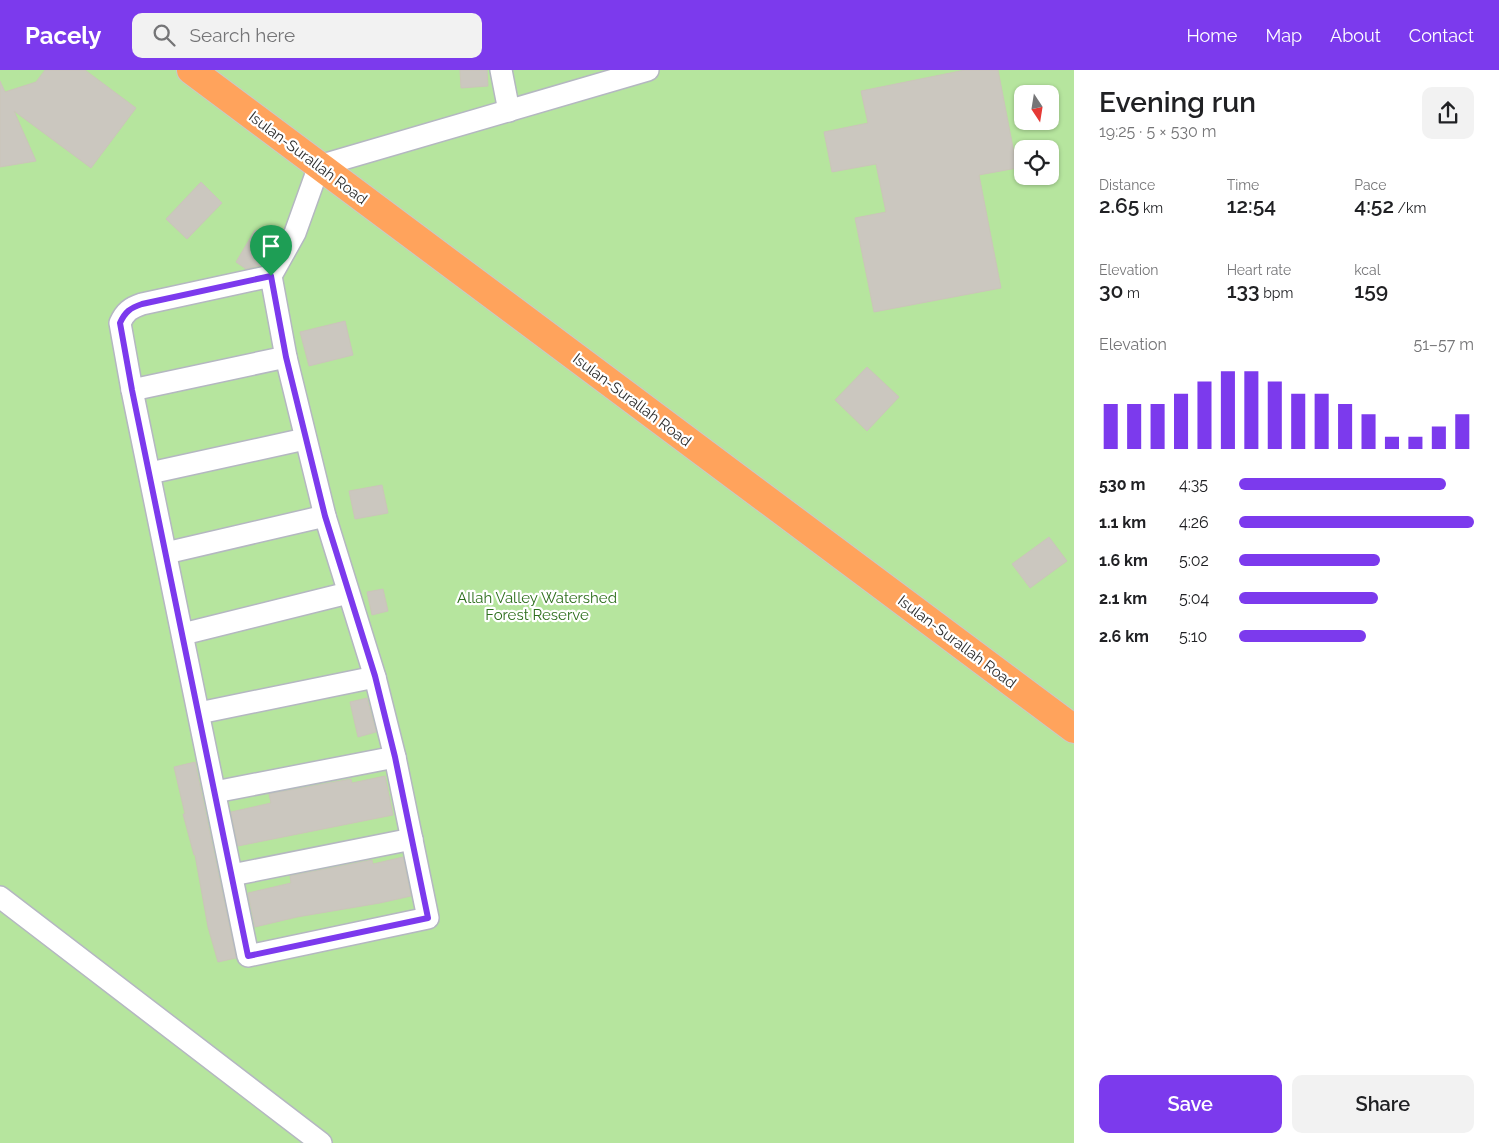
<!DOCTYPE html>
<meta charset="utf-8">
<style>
:root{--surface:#fff;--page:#f2f2f2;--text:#202124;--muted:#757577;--accent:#7c3aed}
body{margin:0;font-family:Raleway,sans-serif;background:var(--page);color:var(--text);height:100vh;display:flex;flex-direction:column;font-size:19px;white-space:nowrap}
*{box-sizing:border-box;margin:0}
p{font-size:16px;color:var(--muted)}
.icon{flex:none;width:28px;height:28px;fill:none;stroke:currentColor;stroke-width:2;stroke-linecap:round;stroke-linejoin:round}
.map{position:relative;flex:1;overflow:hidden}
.panel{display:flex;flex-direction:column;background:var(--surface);width:425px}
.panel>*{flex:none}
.needle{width:32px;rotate:168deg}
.fabs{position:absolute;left:1014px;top:15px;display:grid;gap:10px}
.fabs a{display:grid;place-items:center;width:45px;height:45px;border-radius:10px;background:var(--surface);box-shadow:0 1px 4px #0004;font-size:25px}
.pin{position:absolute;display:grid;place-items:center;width:42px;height:42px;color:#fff;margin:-51px -21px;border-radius:50% 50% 50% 0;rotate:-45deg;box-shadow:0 0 5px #0007}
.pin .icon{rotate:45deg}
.round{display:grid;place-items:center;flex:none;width:52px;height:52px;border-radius:10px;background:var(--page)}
.headline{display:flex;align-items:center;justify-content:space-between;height:85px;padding:0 25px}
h1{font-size:28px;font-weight:600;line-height:38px}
.metrics{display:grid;grid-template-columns:repeat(3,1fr);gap:8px;height:85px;padding:5px 25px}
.metrics div{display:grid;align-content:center}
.metrics b{font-size:21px;font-weight:600}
.metrics small{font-size:14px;font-weight:400}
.metrics p{font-size:14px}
.chart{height:140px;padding:10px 25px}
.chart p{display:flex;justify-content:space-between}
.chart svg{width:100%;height:90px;margin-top:5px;stroke:var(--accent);stroke-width:6}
.primary-button{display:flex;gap:10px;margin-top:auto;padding:10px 25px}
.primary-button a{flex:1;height:58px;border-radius:10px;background:var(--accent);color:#fff;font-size:20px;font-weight:600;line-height:58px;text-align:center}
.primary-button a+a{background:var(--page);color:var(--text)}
ul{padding:0 25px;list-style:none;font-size:16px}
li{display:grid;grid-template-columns:80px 60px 1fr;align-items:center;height:38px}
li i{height:12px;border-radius:6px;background:var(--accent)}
header{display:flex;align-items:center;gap:30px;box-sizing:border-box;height:70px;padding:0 25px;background:var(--accent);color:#fff}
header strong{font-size:24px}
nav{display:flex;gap:28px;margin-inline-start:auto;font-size:18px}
.search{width:350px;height:45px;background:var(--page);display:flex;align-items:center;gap:12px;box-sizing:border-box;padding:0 18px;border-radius:10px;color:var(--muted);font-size:19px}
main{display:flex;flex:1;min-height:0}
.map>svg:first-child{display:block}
.green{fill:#b6e59e;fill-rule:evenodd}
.building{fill:#cbc7bf;stroke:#cbc5ba}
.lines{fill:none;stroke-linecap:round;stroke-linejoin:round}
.minor-casing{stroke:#b4b7c1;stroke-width:24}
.highway-casing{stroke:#c9c9c9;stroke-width:30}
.minor{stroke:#fff;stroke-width:21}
.highway{stroke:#ffa35c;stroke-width:28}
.route-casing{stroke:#fff;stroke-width:10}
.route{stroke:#7c3aed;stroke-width:6}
.labels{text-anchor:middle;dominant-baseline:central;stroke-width:4.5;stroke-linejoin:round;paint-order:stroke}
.street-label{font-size:15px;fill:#2e2e2e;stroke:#fff}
.park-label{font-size:15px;fill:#2c6e1b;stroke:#fff}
</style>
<header>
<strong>Pacely</strong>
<div class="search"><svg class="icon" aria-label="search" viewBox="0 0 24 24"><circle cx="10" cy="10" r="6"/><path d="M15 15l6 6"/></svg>Search here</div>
<nav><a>Home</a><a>Map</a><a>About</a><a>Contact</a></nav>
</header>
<main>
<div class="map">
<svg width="1074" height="1073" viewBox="0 0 1074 1073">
<rect width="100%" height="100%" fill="#efe9e1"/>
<path class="green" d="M 0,0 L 1074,0 L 1074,1073 L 0,1073 ZM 1022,24 L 1050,24 L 1050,51 L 1022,51 ZM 1022,79 L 1050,79 L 1050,106 L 1022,106 Z"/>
<g class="building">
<path d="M 45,0 L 85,0 L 136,38 L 91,98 L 14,41 L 36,91 L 0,97 L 0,11 L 5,22 L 36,12 Z"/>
<path d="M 460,0 L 487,0 L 488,16 L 461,18 Z"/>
<path d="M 965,0 L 998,0 L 1017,98 L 979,105 L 1001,218 L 874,242 L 855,148 L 886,142 L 876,94 L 832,102 L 824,62 L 868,53 L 861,21 Z"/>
<path d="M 201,112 L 222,133 L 187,169 L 166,149 Z"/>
<path d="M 255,160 L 275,172 L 261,195 L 246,199 L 236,192 Z"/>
<path d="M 345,251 L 353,285 L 309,296 L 300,262 Z"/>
<path d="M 867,297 L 899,327 L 867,361 L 835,330 Z"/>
<path d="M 382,415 L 388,443 L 355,449 L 349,421 Z"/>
<path d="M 1049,467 L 1067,491 L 1030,518 L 1012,494 Z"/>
<path d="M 383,519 L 388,541 L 372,545 L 367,522 Z"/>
<path d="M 367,628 L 376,662 L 358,667 L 350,632 Z"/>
<path d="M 195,692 L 236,888 L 218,892 L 208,857 L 195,785 L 194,785 L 183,744 L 185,744 L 174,697 Z"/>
<path d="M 385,706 L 393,745 L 238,776 L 231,742 L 271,733 L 269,724 L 351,709 L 352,713 Z"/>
<path d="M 403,787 L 411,826 L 380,833 L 297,847 L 255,857 L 248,823 L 291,813 L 290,806 L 372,790 L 373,794 Z"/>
</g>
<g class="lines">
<defs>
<g id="minor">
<path d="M 501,0 L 509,41"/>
<path d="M 271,206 L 142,234 C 130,238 125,242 120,253 L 132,320 L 248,886 L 428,848 L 395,687 L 375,607 L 325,446 L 286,287 L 271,206 L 295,163 L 319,96 L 648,0"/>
<path d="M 132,320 L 286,287"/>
<path d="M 150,403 L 305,369"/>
<path d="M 166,483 L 325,446"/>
<path d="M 183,564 L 348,523"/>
<path d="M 199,643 L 375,607"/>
<path d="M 215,722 L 395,687"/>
<path d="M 232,805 L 412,769"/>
<path d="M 0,827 L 321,1073"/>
</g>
<path id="highway" d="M 191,0 L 1074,659"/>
</defs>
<use href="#minor" class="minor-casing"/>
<use href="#highway" class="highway-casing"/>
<use href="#minor" class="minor"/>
<use href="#highway" class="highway"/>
</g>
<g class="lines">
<defs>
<path id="route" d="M 271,206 L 286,287 L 325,446 L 375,606 L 395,687 L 428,848 L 248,886 L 132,320 L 120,253 C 125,242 130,238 142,234 Z"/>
</defs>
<use href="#route" class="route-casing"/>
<use href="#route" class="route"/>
</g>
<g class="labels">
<g class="street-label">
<text transform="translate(308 88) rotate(37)">Isulan-Surallah Road</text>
<text transform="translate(632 330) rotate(37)">Isulan-Surallah Road</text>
<text transform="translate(957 572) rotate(37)">Isulan-Surallah Road</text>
</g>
<g class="park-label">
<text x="537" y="528">Allah Valley Watershed<tspan x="537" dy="17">Forest Reserve</tspan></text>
</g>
</g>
</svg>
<div class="fabs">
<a><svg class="needle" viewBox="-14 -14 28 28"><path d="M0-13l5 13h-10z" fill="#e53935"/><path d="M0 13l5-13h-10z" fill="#757577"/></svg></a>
<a><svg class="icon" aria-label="locate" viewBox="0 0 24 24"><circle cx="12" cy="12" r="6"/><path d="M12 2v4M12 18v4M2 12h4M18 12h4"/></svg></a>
</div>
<div class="pin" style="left:271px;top:206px;background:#1e9e55"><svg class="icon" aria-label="arrive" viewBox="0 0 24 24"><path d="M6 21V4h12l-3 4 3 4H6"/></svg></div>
</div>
<section class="panel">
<div class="headline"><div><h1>Evening run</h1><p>19:25 · 5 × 530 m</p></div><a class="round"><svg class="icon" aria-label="share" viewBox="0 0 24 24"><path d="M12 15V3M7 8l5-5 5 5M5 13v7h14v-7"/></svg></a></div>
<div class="metrics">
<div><p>Distance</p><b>2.65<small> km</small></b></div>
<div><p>Time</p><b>12:54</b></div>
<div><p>Pace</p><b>4:52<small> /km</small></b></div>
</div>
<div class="metrics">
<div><p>Elevation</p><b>30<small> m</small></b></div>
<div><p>Heart rate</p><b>133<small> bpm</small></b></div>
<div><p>kcal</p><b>159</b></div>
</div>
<div class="chart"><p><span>Elevation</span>51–57 m</p>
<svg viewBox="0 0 160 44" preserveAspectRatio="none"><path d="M5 44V22M15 44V22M25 44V22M35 44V17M45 44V11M55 44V6M65 44V6M75 44V11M85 44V17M95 44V17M105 44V22M115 44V27M125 44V38M135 44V38M145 44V33M155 44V27"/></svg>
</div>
<ul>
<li><b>530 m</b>4:35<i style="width:88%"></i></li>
<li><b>1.1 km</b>4:26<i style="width:100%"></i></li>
<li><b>1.6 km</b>5:02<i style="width:60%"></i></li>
<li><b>2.1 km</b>5:04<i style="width:59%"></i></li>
<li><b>2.6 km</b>5:10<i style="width:54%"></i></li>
</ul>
<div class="primary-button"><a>Save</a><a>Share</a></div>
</section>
</main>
